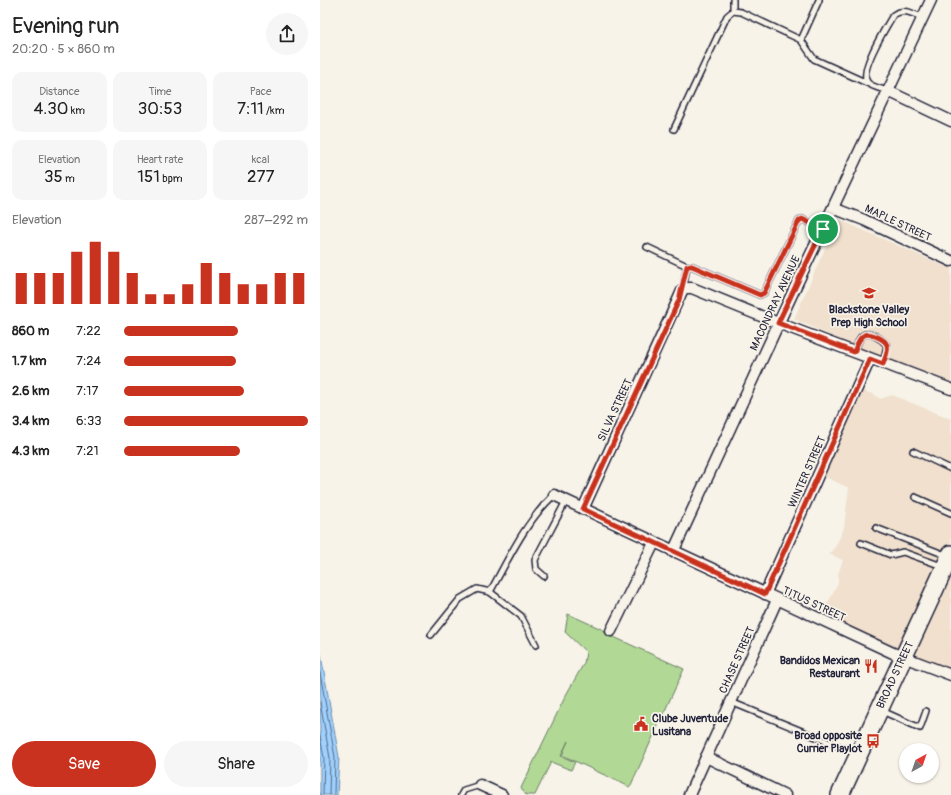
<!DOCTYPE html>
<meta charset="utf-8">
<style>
:root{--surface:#fff;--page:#f6f6f6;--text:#222;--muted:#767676;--accent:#c8321e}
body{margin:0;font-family:Pangolin,sans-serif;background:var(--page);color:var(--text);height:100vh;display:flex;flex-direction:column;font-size:15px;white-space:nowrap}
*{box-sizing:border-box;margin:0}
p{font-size:13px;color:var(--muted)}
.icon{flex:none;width:22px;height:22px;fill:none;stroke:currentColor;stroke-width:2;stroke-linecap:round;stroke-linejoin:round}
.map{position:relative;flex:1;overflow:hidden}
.drawer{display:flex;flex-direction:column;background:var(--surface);width:320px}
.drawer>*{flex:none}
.needle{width:26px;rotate:40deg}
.tools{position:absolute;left:579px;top:743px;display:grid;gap:8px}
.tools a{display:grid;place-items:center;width:40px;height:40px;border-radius:50%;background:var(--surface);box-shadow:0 1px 3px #0004;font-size:20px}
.pin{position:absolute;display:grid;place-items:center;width:34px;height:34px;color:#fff;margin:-17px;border:2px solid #fff;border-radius:50%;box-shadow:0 1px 4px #0007}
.round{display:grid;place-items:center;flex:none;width:42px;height:42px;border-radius:21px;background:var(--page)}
.head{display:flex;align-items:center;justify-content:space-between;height:68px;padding:0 12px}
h1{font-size:22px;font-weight:600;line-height:30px}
.stats{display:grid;grid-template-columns:repeat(3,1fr);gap:6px;height:68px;padding:4px 12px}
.stats div{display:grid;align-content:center;border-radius:10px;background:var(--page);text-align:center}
.stats b{font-size:17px;font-weight:600}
.stats small{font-size:11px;font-weight:400}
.stats p{font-size:11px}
.chart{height:112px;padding:8px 12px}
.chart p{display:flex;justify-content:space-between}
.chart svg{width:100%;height:72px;margin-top:4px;stroke:var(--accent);stroke-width:6}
.primary-button{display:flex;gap:8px;margin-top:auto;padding:8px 12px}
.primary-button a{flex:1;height:46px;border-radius:24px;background:var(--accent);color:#fff;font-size:16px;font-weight:600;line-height:46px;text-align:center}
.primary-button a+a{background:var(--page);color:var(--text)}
ul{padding:0 12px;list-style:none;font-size:13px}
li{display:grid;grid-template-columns:64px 48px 1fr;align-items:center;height:30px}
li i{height:10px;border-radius:5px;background:var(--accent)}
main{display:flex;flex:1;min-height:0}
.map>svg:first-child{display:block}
.built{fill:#f0e0cd}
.green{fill:#b1d894;stroke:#6a7d68}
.water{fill:#9fd1fc;stroke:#6d8baf}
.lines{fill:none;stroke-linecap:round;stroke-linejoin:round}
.shore{stroke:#546888;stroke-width:1}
.lane-casing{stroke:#22223b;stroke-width:8}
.street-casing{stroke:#22223b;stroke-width:13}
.primary-casing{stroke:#22223b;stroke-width:20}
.lane{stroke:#f7f3e8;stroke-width:5}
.street{stroke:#f7f3e8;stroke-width:10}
.primary{stroke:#f7f3e8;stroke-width:17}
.route-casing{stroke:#fff;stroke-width:8}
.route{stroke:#c8321e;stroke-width:5}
.labels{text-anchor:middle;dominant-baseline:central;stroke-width:3.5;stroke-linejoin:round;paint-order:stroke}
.street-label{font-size:11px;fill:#22223b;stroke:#f7f3e8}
.poi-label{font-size:11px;font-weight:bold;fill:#22223b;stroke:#f7f3e8;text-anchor:end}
</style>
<main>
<section class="drawer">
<div class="head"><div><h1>Evening run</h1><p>20:20 · 5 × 860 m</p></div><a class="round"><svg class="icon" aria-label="share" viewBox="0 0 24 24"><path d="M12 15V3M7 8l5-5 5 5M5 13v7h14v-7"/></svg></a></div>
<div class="stats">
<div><p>Distance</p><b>4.30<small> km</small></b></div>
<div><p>Time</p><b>30:53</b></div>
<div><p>Pace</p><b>7:11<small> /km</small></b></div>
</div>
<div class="stats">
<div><p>Elevation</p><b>35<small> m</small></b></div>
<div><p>Heart rate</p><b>151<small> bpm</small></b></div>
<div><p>kcal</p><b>277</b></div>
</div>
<div class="chart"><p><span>Elevation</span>287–292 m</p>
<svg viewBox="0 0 160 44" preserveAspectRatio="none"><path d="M5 44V25M15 44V25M25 44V25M35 44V12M45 44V6M55 44V12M65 44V25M75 44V38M85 44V38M95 44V32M105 44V19M115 44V25M125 44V32M135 44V32M145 44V25M155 44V25"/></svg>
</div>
<ul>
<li><b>860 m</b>7:22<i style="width:62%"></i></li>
<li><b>1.7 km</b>7:24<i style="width:61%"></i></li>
<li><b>2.6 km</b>7:17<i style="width:65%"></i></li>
<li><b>3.4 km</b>6:33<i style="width:100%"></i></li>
<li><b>4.3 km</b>7:21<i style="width:63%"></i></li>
</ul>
<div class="primary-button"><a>Save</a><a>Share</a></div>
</section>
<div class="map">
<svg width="631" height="795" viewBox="0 0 631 795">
<rect width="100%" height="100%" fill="#f7f3e8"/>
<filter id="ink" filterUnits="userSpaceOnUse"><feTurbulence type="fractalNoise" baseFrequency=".025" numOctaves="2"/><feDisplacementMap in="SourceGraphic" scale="8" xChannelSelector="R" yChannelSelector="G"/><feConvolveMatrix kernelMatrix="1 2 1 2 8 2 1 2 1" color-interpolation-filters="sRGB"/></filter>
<g filter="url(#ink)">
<g class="built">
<path d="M 518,219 L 624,266 L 626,260 L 631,262 L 631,390 L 474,319 Z"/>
<path d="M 538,389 L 555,395 L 560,399 L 572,395 L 631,419 L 631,678 L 500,617 L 518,584 L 518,574 L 523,560 L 509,554 L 516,546 L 524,528 L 529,488 L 501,475 Z"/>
</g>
<path class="green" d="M 248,614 L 288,632 L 296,638 L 364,669 L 310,787 L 242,755 L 248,741 L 241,756 L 255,762 L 251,770 L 231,762 L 215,795 L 206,795 L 201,788 L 246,695 L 264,663 L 266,652 L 245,632 Z"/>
<path class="water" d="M 0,650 L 19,757 L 17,795 L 0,795 Z"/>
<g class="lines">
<g class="shore">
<path d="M 0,673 L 15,757 L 14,795"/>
<path d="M 0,702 L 10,758 L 9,795"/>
<path d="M 0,736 L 4,758 L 3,795"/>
</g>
<defs>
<g id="lane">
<path d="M 499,0 L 481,40 L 494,59 L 547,83"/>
<path d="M 413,11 L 413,0"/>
<path d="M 568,91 C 562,89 552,87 548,83 C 537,72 567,26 573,15 C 584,8 592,13 603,18"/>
<path d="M 354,129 L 407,16 L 413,11 L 421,12 L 481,40"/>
<path d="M 327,247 L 367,266 L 372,266 L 440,295 L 444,293 L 479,221 L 482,219 L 503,229"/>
<path d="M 363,289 L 367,266"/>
<path d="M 534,352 C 536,348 538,341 541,337 C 548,329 562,339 567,345 L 563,364"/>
<path d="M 593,451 L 631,469"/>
<path d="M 595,497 L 631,513"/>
<path d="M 556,528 L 628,556"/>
<path d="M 541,543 L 571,555 L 583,552 L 622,566"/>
<path d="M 224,576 L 216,569 L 215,560 L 246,501"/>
<path d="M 111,635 L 140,599 L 157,589 L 170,592"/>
<path d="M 216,645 L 201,616 L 170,592 C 189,558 205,522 234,495"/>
<path d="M 411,702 L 535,753"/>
<path d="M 562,711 L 600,728 L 606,711"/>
<path d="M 141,795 L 144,790 L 160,785"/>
</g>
<g id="street">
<path d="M 568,91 L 631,121"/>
<path d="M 513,208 L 544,220 L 631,261"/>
<path d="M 234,495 L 573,653 L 631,675"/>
<path d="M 263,509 L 362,291 L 365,288 L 372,288 L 458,323 L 631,389"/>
<path d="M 353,552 L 473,292 L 611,0"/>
<path d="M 445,594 L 550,359"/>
<path d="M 291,631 L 334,543"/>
<path d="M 386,757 L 465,795"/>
<path d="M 160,785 L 182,795"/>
<path d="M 369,795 L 457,600"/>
</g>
<path id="primary" d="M 520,795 L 631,554"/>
</defs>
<use href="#lane" class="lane-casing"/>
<use href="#street" class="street-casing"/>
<use href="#primary" class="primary-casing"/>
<use href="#lane" class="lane"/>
<use href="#street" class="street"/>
<use href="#primary" class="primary"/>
</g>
</g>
<g class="lines" filter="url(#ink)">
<defs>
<path id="route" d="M 482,219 L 503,229 L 458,323 L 534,352 C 536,348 538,339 543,336 C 548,331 565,339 567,345 C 569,350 565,359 563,364 L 550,359 L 445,594 L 263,509 L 359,300 L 367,266 L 372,266 L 440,295 L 444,293 L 479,221 Z"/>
</defs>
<use href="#route" class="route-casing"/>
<use href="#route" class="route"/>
</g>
<defs>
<symbol id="school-bare" viewBox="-9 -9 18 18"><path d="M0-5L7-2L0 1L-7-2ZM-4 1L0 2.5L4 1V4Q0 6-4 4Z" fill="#c8321e" stroke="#f7f3e8" stroke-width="2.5" paint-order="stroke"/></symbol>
<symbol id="restaurant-bare" viewBox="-9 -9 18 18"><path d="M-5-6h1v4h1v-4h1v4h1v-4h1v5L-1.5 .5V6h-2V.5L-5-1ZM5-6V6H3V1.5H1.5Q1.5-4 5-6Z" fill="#c8321e" stroke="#f7f3e8" stroke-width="2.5" paint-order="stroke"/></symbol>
<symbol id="civic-bare" viewBox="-9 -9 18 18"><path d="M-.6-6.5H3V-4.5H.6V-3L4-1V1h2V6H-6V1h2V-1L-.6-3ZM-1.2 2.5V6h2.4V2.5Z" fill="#c8321e" stroke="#f7f3e8" stroke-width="2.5" paint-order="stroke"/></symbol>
<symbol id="bus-bare" viewBox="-9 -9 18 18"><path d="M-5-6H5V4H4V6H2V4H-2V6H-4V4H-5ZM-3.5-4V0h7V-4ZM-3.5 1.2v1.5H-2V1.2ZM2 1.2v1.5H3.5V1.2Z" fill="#c8321e" stroke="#f7f3e8" stroke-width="2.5" paint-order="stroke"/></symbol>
</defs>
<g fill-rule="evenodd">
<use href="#school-bare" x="539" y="283" width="20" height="20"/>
<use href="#restaurant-bare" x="541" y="656" width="20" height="20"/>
<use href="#civic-bare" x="311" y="714" width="20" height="20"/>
<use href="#bus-bare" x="543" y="731" width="20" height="20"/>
</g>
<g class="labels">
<g class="street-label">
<text transform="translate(578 223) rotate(25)">MAPLE STREET</text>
<text transform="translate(455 303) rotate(-65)">MACONDRAY AVENUE</text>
<text transform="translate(295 410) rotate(-65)">SILVA STREET</text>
<text transform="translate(487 472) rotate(-66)">WINTER STREET</text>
<text transform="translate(494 604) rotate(25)">TITUS STREET</text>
<text transform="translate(417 660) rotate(-66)">CHASE STREET</text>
<text transform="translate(575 675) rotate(-65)">BROAD STREET</text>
</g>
<g class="poi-label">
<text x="549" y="309" text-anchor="middle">Blackstone Valley<tspan x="549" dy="13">Prep High School</tspan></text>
<text x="540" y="660">Bandidos Mexican<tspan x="540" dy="13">Restaurant</tspan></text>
<text x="332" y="718" text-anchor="start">Clube Juventude<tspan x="332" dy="13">Lusitana</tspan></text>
<text x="542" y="735">Broad opposite<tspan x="542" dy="13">Currier Playlot</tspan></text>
</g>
</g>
</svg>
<div class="tools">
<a><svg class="needle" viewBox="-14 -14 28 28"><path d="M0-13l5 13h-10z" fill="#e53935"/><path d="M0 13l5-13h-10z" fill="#767676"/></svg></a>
</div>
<div class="pin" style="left:503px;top:229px;background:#1e9e55"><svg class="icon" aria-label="arrive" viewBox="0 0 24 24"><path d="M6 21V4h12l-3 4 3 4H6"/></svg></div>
</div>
</main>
